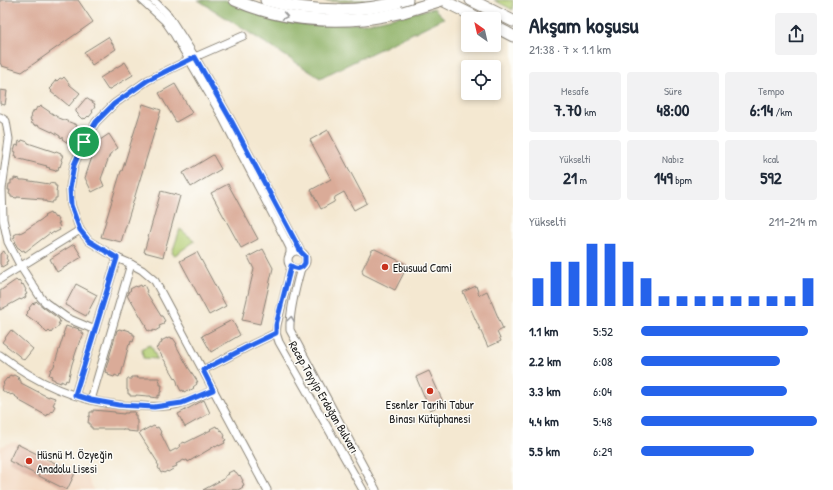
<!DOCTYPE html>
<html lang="tr">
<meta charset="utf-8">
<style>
:root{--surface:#fff;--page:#f2f2f3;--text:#1f2937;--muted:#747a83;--accent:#2563eb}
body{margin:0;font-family:"Patrick Hand",sans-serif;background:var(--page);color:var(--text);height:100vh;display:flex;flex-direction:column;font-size:15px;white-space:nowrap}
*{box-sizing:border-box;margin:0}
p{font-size:13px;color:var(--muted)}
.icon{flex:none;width:22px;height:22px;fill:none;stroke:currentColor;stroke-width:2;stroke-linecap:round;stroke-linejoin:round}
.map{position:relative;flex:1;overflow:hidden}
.details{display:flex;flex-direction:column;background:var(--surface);width:320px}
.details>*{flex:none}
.needle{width:26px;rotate:326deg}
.buttons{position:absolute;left:461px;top:12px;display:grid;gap:8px}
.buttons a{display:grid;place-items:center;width:40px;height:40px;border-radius:4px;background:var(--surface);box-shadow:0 2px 6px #0003;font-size:20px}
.pin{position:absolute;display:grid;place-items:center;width:34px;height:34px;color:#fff;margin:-17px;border:2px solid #fff;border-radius:50%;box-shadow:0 1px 4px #0007}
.round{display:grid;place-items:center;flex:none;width:42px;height:42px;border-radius:4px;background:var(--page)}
.overview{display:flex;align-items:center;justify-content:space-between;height:68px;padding:0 16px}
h1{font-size:22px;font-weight:700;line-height:30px}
.figures{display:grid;grid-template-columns:repeat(3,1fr);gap:6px;height:68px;padding:4px 16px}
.figures div{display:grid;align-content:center;border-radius:4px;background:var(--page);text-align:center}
.figures b{font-size:17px;font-weight:700}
.figures small{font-size:11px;font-weight:400}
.figures p{font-size:11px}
.chart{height:112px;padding:8px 16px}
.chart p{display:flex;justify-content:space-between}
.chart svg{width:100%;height:72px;margin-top:4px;stroke:var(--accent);stroke-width:6}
ul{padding:0 16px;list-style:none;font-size:13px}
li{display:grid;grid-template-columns:64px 48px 1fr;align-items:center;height:30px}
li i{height:10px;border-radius:5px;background:var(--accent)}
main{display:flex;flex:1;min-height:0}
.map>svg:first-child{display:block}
.built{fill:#f2d5bd}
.green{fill:#b3ce74;stroke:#687548}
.forest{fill:#8eb166;stroke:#556641}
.building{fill:#daab98}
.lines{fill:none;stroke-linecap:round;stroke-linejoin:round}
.minor-casing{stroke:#888276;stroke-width:9}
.highway-casing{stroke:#888276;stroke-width:13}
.minor{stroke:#fff;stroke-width:7}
.highway{stroke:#fff;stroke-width:11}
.highway-bridge-casing{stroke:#888276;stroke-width:13;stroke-linecap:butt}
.highway-bridge{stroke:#fff;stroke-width:11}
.oneway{stroke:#999}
.route-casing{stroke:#fff;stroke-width:8}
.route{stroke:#2563eb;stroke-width:5}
.poi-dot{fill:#c8321e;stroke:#fdfcf7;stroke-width:1.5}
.labels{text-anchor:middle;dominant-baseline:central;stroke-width:3;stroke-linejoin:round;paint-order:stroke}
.poi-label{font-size:12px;fill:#1c1c1c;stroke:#fdfcf7;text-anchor:start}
.street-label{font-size:12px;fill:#1c1c1c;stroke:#fdfcf7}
</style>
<main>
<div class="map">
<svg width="513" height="490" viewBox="0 0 513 490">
<rect width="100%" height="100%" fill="#fdfcf7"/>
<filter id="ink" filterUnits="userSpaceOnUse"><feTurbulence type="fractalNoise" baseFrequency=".025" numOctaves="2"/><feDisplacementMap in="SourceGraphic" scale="8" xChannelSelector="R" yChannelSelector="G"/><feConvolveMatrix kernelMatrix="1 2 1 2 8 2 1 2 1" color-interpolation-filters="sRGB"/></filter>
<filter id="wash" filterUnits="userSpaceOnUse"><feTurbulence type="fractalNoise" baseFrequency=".012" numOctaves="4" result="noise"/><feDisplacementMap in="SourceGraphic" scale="16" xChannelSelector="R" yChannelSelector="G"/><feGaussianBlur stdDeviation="0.9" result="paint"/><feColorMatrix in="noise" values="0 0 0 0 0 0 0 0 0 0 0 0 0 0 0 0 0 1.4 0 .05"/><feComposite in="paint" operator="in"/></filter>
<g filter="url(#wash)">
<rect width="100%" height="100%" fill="#f4e8d1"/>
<path class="built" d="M 17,442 L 86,474 L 94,490 L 2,490 L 0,485 L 0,447 L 9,443 Z"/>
<g class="green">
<path d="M 316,0 L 386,0 L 380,1 L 342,2 Z"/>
<path d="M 494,0 L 513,0 L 513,10 Z"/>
<path d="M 180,229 L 195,241 L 175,255 L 172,253 Z"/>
<path d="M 151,345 L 157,359 L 143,358 L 142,348 Z"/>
</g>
<path class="forest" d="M 198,0 L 226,0 L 230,3 L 269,18 L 308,25 L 367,23 L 434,8 L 444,18 L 320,78 Z"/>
<g id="blocks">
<g class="building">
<path d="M 0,0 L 78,0 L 93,22 L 22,72 L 2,66 L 0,63 Z"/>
<path d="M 108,37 L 116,49 L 92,65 L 84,52 Z"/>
<path d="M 125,62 L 133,75 L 108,90 L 100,78 Z"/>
<path d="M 64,77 L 68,82 L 70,85 L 80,93 L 69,106 L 56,95 L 56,96 L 51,92 L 52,91 L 50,89 L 53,86 L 52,85 L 56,80 L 57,81 L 60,78 L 62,79 Z"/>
<path d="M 175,84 L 192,113 L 176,122 L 159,93 Z"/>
<path d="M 0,90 L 7,91 L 5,105 L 0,104 Z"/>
<path d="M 86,98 L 95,104 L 94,106 L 95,107 L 92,111 L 93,112 L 89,117 L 88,116 L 85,119 L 84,118 L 82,119 L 78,115 L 78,114 L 76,112 L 76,110 Z"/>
<path d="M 143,104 L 161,110 L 121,242 L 101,237 L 121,171 L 122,171 Z"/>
<path d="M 41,106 L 59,118 L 77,125 L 76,127 L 78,128 L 75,133 L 77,133 L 74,139 L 72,138 L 71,142 L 69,141 L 68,143 L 62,139 L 63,138 L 60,137 L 60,136 L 52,131 L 52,132 L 37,125 L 37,126 L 31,123 L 32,121 L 30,120 L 32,116 L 31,116 L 34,110 L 35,111 L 37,107 L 39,108 Z"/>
<path d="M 328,130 L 367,203 L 354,210 L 344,192 L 335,197 L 334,202 L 321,209 L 311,190 L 331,179 L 310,140 Z"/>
<path d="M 109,134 L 118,148 L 110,154 L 101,179 L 104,186 L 92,192 L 85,178 L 97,142 Z"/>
<path d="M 22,140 L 28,142 L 28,143 L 55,152 L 56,151 L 61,153 L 61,155 L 63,155 L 61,160 L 62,161 L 60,167 L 59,166 L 58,170 L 56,169 L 56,171 L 49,169 L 50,168 L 46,167 L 47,166 L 16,158 L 17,156 L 14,156 L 16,152 L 14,151 L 16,145 L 18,146 L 19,141 L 21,142 Z"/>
<path d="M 213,155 L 221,169 L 191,187 L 183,173 Z"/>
<path d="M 14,178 L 20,179 L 20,180 L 24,180 L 49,184 L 49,183 L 55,184 L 55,186 L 57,186 L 56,191 L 57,192 L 57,198 L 55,198 L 55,201 L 53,201 L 52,203 L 46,202 L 46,201 L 43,201 L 43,199 L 17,197 L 17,198 L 11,197 L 11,195 L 9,194 L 10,190 L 8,190 L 9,184 L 11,184 L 11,180 L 14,180 Z"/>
<path d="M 228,184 L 258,239 L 241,248 L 211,193 Z"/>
<path d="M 161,191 L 180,196 L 163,257 L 144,252 Z"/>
<path d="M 50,213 L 51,215 L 52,214 L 55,218 L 56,217 L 60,223 L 58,223 L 60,227 L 59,228 L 60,230 L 54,233 L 54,232 L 51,234 L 50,233 L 25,252 L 24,250 L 22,251 L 19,248 L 18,248 L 15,243 L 16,242 L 13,238 L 15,237 L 14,235 L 20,232 L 20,233 L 24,231 L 45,217 L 44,216 Z"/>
<path d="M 74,244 L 82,257 L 57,272 L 50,259 Z"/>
<path d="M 263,249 L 273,268 L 260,324 L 242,320 L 254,269 L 248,257 Z"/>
<path d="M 375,249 L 408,265 L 395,290 L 363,274 L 362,270 L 372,250 Z"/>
<path d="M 4,251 L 7,257 L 6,258 L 8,261 L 6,262 L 7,264 L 2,267 L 0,264 L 0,254 Z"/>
<path d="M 197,252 L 226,306 L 209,315 L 180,261 Z"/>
<path d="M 16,280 L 18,282 L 19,281 L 22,285 L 23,284 L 26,290 L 25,291 L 27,294 L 25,295 L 26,297 L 21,300 L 20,299 L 0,310 L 0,291 Z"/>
<path d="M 76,284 L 97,295 L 86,316 L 65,305 Z"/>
<path d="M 141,285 L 142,287 L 144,285 L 147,291 L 146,291 L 148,295 L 161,316 L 162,316 L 165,321 L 163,322 L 164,324 L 159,326 L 160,328 L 155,331 L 154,330 L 151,332 L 150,330 L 148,331 L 145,326 L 146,325 L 144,322 L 131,300 L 130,301 L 127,295 L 129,294 L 128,292 L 131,290 L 130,289 L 136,286 L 137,287 Z"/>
<path d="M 476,286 L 479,295 L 487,291 L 503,329 L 497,332 L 501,341 L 488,347 L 463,292 Z"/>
<path d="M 36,301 L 43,307 L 59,319 L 59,320 L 60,321 L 58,324 L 60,324 L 55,330 L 54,329 L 51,333 L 49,331 L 47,333 L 43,329 L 43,328 L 40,325 L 26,315 L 28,313 L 27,312 L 30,309 L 29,308 L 33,303 L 34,304 Z"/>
<path d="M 232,320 L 240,335 L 211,352 L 202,336 Z"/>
<path d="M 66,326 L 72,328 L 73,327 L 79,329 L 78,330 L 82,331 L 82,333 L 84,334 L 81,340 L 80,340 L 72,364 L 68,381 L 66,380 L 65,383 L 61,381 L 61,383 L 55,381 L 55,380 L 51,378 L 52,376 L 49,375 L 51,369 L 52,369 L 54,366 L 64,334 L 63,334 Z"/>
<path d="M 119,329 L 123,330 L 124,329 L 130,331 L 130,332 L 133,333 L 133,335 L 135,335 L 133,342 L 131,341 L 130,345 L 129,344 L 121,375 L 120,374 L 119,377 L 115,375 L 114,377 L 108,375 L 109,373 L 105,372 L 117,330 L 118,330 Z"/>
<path d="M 11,330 L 33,349 L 24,360 L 2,342 Z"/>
<path d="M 171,337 L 172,339 L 173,338 L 177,344 L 176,344 L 177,347 L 188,367 L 198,382 L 196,382 L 197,384 L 193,387 L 194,388 L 189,391 L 188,390 L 184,392 L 183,390 L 181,391 L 178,385 L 177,381 L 171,371 L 160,353 L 156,348 L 158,347 L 158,345 L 162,343 L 161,341 L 167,338 L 167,339 Z"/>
<path d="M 429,371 L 444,404 L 430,410 L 416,377 Z"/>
<path d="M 10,375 L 12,376 L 14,375 L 19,378 L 18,379 L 21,381 L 21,383 L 44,395 L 49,397 L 49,396 L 55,398 L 54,400 L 55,401 L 53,405 L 55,406 L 52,412 L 51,411 L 49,415 L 48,414 L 47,416 L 18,400 L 19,399 L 12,394 L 11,395 L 8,393 L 7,394 L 2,390 L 3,389 L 2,387 L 4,384 L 3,383 L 7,378 L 8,379 Z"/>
<path d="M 131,377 L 138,377 L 137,378 L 159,378 L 159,380 L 160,381 L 160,385 L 162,385 L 161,392 L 160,392 L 160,396 L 158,395 L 158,398 L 151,397 L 151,396 L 148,396 L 136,395 L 136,396 L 130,396 L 130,394 L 128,394 L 128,390 L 127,390 L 127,379 L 131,379 Z"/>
<path d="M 204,400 L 210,413 L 185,427 L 178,414 Z"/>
<path d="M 93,410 L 115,412 L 115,413 L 124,414 L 124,413 L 128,413 L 128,412 L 135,412 L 134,415 L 136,415 L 136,420 L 137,420 L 137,432 L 127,431 L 127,430 L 123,430 L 123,429 L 92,429 L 92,427 L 90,427 L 90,423 L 88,423 L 89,416 L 90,416 L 90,412 L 93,412 Z"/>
<path d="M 154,426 L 156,428 L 158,427 L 161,432 L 160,433 L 162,436 L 170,452 L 180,447 L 179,445 L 184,442 L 185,443 L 211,430 L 210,429 L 216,426 L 217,428 L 218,427 L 221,431 L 222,430 L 225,436 L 224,437 L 226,440 L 224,441 L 225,443 L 219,446 L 219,445 L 215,447 L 215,446 L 188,462 L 187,460 L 185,461 L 184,460 L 176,464 L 177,466 L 172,468 L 173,469 L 168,472 L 167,471 L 164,473 L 163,472 L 161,473 L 158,467 L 159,466 L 157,463 L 158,463 L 139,433 L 150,427 L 150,428 Z"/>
<path d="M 17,444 L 75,473 L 67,490 L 9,461 Z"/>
<path d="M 234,470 L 235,472 L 236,472 L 239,476 L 240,475 L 243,481 L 242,481 L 244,485 L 242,486 L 243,487 L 238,490 L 203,490 L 225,478 L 225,476 L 229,474 L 228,473 Z"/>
</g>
</g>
</g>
<g filter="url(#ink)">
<use href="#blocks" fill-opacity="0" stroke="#888276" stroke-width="1"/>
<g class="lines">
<defs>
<g id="minor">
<path d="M 142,0 L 165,21 L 174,34 L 219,111 L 287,242 L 290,248 L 290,254"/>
<path d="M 153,0 L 168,15 L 195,57 L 232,122 L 301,252"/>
<path d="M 243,36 L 195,57 L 148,80 L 114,104 L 96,122 L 84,142 L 74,165 L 70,188 L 71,205 L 80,230 L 89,241 L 117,258 L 131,264 L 142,270 L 155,281 L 267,490"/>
<path d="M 0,117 L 6,121 L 9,139 L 2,189 L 3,219 L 8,242 L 21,267 L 41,298 L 46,303 L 67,318 L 95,330"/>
<circle cx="297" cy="260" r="9"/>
<path d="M 291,266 L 277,325 L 276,333 L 279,342 L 363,490"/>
<path d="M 301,268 C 296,286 289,312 290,330 L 376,490"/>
<path d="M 0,279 L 80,230"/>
<path d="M 0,355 C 35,382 74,400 119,405 C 126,406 133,406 140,406 C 153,407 170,407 182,403 C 193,400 203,395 213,390"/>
<path d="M 203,370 L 253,344 L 276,333"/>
<path d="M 75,395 L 117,258"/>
<path d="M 91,400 L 131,264"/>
</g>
<g id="highway">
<path d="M 235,0 C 275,18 320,23 364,19 C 377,18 390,15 403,12"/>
<path d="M 266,0 C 311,13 362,13 407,0"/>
<path d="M 442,0 L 480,19"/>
<path d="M 471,0 L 513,21"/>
<path d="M 494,26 L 513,36"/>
</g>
</defs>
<use href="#minor" class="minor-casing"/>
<use href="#highway" class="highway-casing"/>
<use href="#minor" class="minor"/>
<use href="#highway" class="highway"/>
<defs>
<path id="highway-bridge" d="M 403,12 L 442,0"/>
</defs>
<use href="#highway-bridge" class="highway-bridge-casing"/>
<use href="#highway-bridge" class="highway-bridge"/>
</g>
<defs><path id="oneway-chevron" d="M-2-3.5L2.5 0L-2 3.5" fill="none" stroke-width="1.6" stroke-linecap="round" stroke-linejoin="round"/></defs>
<g class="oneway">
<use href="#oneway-chevron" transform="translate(285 16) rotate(10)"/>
<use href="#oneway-chevron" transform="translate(291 319) rotate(-83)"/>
</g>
</g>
<g class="lines" filter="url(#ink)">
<defs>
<path id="route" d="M 195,57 L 232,122 L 301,252 L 305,256 L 305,263 C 302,269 297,270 291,266 L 276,325 L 276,333 L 253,344 L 203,370 L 213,390 L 182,403 L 154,407 L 119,405 L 91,400 L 75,395 L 117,258 L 89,241 L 80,230 L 71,205 L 70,188 L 74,165 L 84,142 L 96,122 L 114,104 L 148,80 Z"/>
</defs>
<use href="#route" class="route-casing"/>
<use href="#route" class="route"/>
</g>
<g class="poi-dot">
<circle cx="385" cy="267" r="4"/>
<circle cx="430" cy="391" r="4"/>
<circle cx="29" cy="461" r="4"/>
</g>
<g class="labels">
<g class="poi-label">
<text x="393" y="267">Ebusuud Cami</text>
<text x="430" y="404" text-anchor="middle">Esenler Tarihi Tabur<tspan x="430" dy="14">Binası Kütüphanesi</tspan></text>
<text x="37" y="454">Hüsnü M. Özyeğin<tspan x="37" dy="14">Anadolu Lisesi</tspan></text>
</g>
<g class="street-label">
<text transform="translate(324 397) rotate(60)">Recep Tayyip Erdoğan Bulvarı</text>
</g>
</g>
</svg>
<div class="buttons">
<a><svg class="needle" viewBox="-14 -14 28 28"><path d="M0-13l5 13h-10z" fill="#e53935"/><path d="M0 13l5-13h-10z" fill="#747a83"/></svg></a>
<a><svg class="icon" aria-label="locate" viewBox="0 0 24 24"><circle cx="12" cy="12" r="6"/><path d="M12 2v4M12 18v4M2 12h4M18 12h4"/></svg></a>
</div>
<div class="pin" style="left:84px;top:142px;background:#1e9e55"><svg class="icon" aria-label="arrive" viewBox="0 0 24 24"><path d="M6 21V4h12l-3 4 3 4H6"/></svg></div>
</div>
<section class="details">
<div class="overview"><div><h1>Akşam koşusu</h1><p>21:38 · 7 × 1.1 km</p></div><a class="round"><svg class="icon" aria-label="share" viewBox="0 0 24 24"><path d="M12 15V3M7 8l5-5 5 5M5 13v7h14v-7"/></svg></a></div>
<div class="figures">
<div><p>Mesafe</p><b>7.70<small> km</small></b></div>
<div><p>Süre</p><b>48:00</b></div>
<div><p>Tempo</p><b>6:14<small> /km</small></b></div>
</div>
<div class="figures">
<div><p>Yükselti</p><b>21<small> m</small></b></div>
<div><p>Nabız</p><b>149<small> bpm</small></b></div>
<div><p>kcal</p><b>592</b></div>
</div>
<div class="chart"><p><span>Yükselti</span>211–214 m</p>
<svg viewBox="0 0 160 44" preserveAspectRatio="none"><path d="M5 44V27M15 44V17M25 44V17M35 44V6M45 44V6M55 44V17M65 44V27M75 44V38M85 44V38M95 44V38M105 44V38M115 44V38M125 44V38M135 44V38M145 44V38M155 44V27"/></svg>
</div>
<ul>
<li><b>1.1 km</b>5:52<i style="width:95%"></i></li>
<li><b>2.2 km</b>6:08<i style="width:79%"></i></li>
<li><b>3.3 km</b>6:04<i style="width:83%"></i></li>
<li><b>4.4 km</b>5:48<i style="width:100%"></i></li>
<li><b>5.5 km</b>6:29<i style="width:64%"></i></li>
</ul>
</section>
</main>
